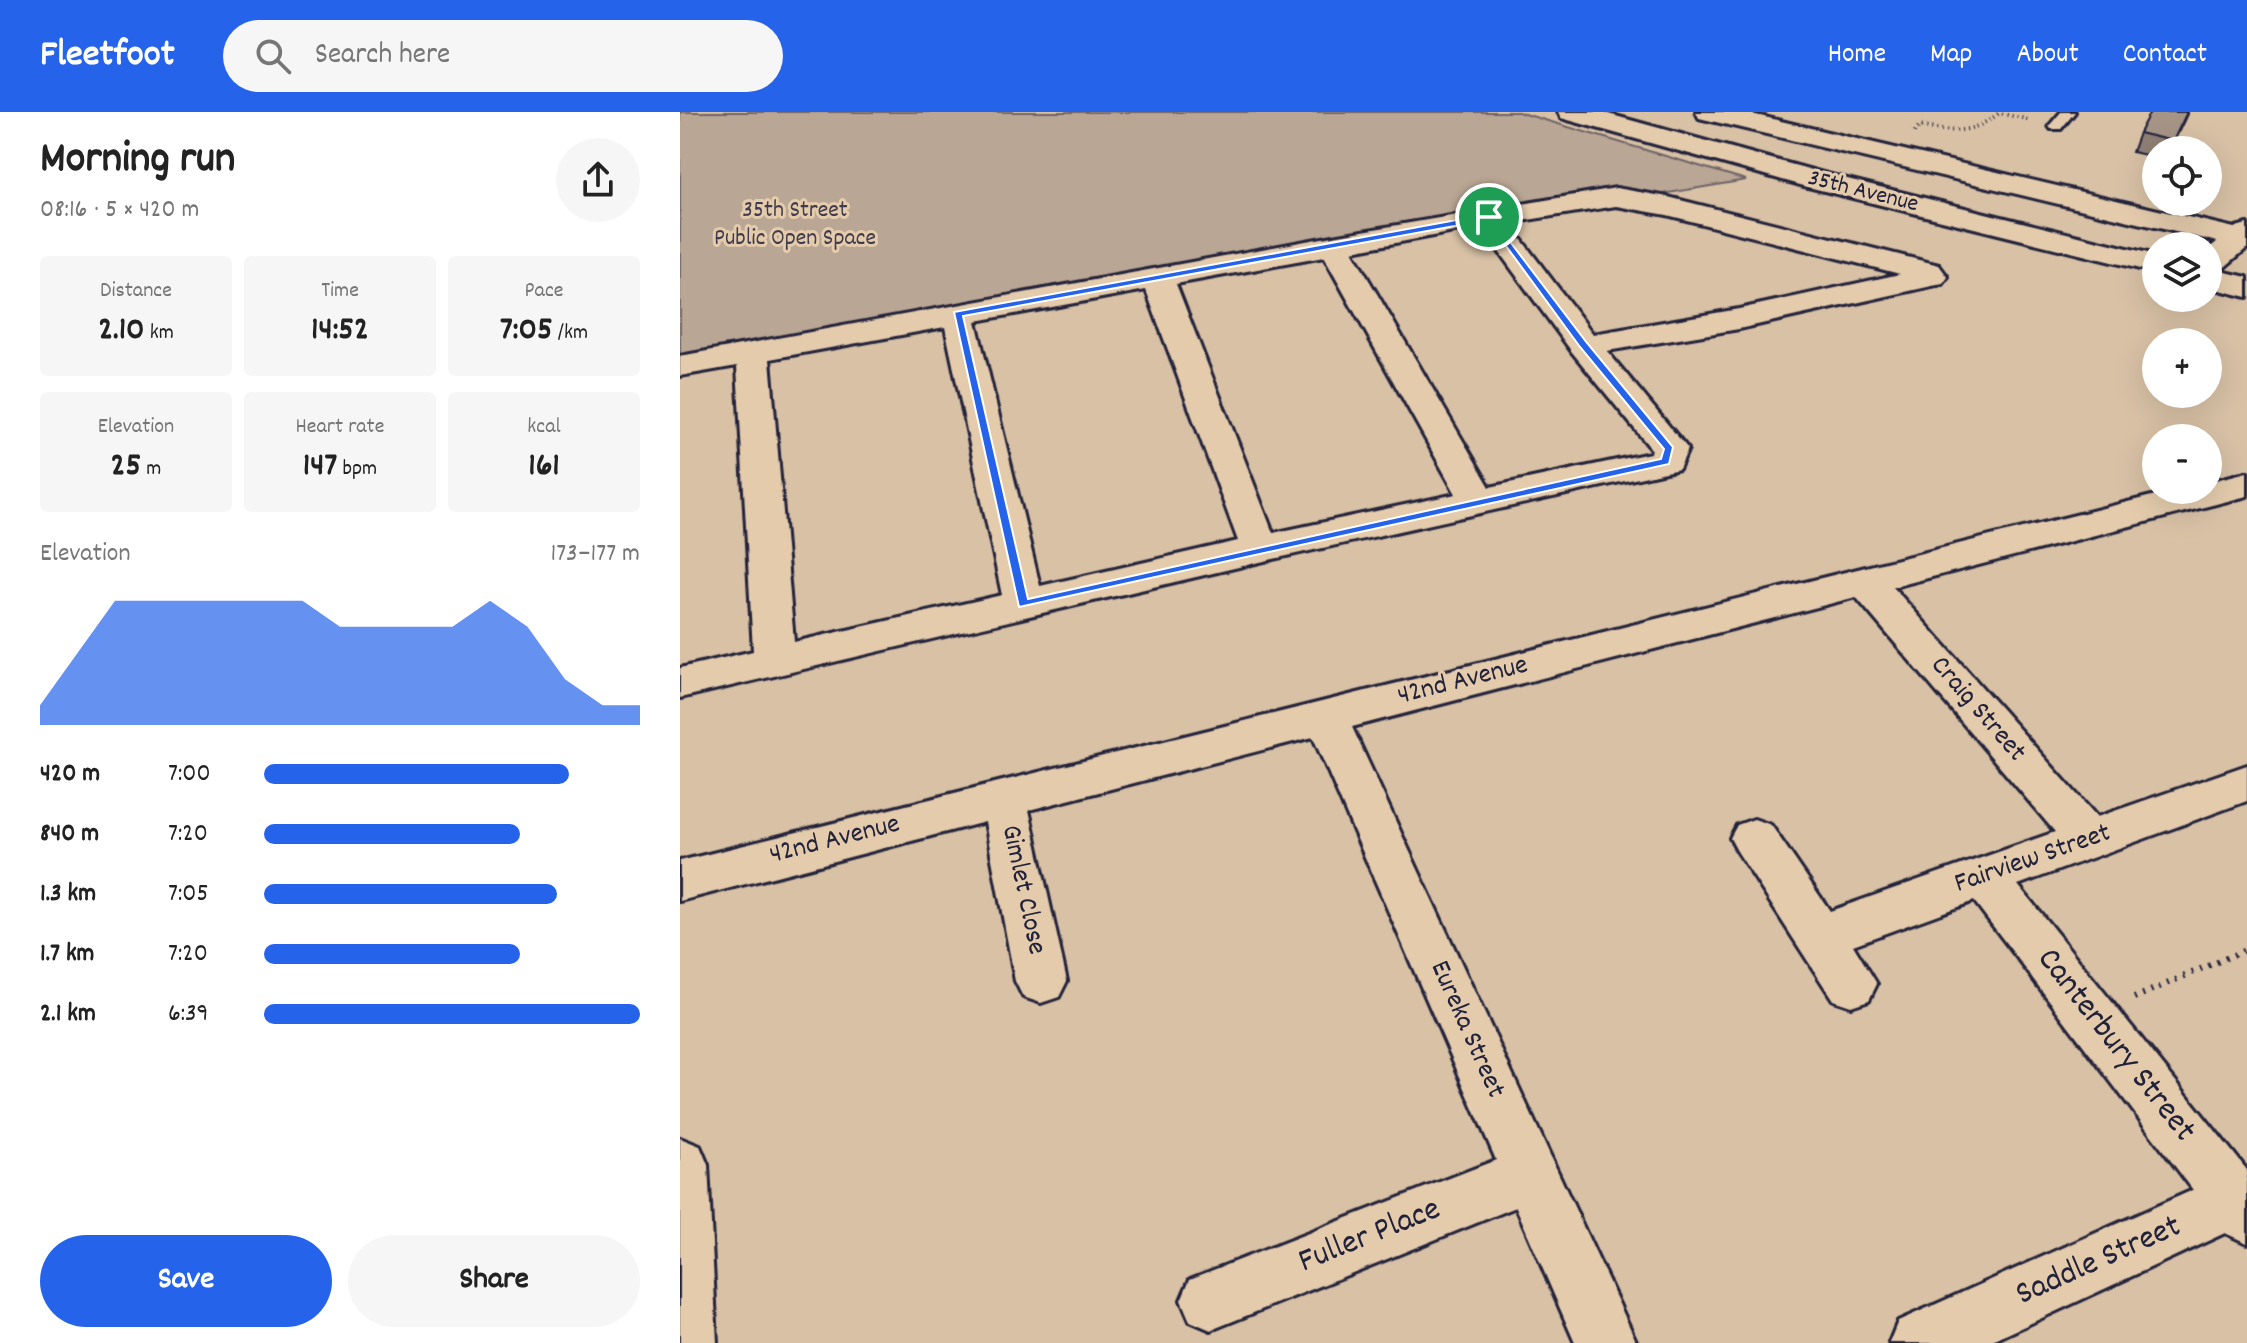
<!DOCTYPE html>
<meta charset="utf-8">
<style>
:root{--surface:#fff;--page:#f6f6f6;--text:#222;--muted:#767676;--accent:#2563eb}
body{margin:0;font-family:Dekko,sans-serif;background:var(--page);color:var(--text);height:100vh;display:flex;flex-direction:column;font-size:30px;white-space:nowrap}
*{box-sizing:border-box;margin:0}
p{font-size:26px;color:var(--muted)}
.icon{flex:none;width:44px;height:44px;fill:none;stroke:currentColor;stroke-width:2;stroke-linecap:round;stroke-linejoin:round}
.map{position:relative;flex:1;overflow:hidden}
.sheet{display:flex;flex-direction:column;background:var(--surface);width:680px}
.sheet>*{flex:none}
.tools{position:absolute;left:1462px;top:24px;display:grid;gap:16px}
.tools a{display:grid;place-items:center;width:80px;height:80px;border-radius:50%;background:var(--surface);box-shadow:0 8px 32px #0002;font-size:40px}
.pin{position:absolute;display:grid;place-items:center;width:68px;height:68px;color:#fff;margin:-34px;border:4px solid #fff;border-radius:50%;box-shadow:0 2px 8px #0007}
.round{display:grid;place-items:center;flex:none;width:84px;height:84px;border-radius:42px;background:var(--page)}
.summary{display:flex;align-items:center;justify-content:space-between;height:136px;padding:0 40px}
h1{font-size:44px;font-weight:700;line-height:60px}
.stats{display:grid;grid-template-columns:repeat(3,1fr);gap:12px;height:136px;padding:8px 40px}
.stats div{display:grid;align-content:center;border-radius:8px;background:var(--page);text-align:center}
.stats b{font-size:34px;font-weight:700}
.stats small{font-size:22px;font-weight:400}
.stats p{font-size:22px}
.chart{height:224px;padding:16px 40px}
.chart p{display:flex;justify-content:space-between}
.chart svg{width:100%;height:144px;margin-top:8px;fill:var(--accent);opacity:.7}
.action{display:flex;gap:16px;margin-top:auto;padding:16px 40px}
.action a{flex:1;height:92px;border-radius:48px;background:var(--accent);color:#fff;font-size:32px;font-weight:700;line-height:92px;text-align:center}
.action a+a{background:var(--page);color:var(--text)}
ul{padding:0 40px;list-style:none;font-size:26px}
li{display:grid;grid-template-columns:128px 96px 1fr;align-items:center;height:60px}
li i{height:20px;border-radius:10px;background:var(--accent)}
header{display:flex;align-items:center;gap:48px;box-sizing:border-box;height:112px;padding:0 40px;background:var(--accent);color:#fff}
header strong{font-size:38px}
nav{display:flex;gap:44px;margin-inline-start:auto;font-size:28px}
.search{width:560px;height:72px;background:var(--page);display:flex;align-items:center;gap:20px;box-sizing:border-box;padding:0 28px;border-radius:44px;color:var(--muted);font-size:30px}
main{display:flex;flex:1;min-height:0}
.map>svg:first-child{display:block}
.green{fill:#baa694;stroke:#6e6468;stroke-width:2}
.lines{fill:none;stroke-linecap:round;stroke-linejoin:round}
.lane-casing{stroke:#22223b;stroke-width:6}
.street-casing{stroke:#22223b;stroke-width:6}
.primary-casing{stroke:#22223b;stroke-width:6}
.path-far1{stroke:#22223b;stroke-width:4;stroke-dasharray:1 4;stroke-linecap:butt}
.path{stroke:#22223b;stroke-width:6;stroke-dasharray:2 7;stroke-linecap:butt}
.lane{fill:#e4cbac;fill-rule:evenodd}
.street{fill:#e4cbac;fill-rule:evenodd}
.primary{fill:#e4cbac;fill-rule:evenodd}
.wall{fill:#8f7f74;stroke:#22223b;stroke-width:2}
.building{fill:#a69487;stroke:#22223b;stroke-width:2}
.route{fill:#2563eb;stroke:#fff;stroke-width:2;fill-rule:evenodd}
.labels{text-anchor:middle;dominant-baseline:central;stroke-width:6;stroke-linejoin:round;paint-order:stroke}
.far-street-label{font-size:24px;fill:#22223b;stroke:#e4cbac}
.far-park-label{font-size:24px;fill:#403c4d;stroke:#e4cbac}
.street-label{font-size:28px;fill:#22223b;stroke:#e4cbac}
.near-street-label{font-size:34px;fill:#22223b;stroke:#e4cbac}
</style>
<header>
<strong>Fleetfoot</strong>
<div class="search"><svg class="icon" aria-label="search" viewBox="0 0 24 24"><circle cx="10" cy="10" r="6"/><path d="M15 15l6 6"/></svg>Search here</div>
<nav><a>Home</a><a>Map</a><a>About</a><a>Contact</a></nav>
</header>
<main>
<section class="sheet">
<div class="summary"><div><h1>Morning run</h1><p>08:16 · 5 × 420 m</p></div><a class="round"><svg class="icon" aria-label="share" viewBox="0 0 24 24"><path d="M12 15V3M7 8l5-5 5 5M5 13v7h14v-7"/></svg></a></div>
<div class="stats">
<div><p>Distance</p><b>2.10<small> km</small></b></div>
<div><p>Time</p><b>14:52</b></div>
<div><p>Pace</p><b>7:05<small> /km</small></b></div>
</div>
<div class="stats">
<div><p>Elevation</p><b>25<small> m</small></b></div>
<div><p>Heart rate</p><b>147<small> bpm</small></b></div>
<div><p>kcal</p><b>161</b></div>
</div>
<div class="chart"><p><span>Elevation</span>173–177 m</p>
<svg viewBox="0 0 160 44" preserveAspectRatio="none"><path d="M0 44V38L10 22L20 6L30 6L40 6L50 6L60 6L70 6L80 14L90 14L100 14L110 14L120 6L130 14L140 30L150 38L160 38V44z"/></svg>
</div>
<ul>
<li><b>420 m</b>7:00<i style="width:81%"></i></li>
<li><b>840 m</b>7:20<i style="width:68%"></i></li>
<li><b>1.3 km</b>7:05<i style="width:78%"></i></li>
<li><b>1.7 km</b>7:20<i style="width:68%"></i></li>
<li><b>2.1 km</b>6:39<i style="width:100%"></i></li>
</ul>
<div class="action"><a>Save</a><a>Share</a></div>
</section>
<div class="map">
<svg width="1567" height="1231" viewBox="0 0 1567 1231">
<rect width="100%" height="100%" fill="#d8c1a5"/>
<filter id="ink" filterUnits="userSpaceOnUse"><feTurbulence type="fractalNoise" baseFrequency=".0125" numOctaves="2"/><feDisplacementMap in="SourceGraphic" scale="16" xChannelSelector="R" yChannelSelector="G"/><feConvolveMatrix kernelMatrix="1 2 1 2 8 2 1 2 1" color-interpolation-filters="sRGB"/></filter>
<g filter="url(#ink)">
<path class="green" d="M 0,0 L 838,0 L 1066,68 L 0,247 Z"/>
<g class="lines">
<defs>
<path id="lane" d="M 1381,0 L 1395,0 L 1381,17 L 1371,17 L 1369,14 Z"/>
<g id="street">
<path d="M 936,76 L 988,85 L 1259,153 L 1268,165 L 1263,172 L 1252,174 L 1059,217 L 927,239 L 1008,337 L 999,357 L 580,450 L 0,586 L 0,556 L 73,539 L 57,254 L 0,264 L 0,244 L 653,124 ZM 936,94 L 987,103 L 1220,162 L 1059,197 L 913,222 L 829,111 ZM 801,115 L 892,240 L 972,338 L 970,341 L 810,375 L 672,139 ZM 644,145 L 776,382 L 593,421 L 496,172 ZM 466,178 L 558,429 L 360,474 L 296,209 ZM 265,215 L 322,483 L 114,530 L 90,247 Z"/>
<path d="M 1567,112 L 1567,136 L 1539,160 L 1528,162 L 1528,137 L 1556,115 Z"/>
<path d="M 1567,360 L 1567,384 L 1213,475 L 1417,705 L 1567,653 L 1567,689 L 1338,773 L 1567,1058 L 1567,1131 L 1545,1121 L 1308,1231 L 1209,1231 L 1218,1209 L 1513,1078 L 1294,789 L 1173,833 L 1197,872 L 1189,888 L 1171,894 L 1153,888 L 1057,739 L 1050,726 L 1057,713 L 1074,707 L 1091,713 L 1150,799 L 1375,720 L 1176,485 L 672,615 L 957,1231 L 895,1231 L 836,1095 L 531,1218 L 510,1209 L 501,1188 L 510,1167 L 816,1048 L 633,625 L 349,698 L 387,869 L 379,885 L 361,891 L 343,885 L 335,869 L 305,710 L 0,789 L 0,749 L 1496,378 L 1528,378 L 1528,370 Z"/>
<path d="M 0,1026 L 20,1034 L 28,1053 L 37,1231 L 0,1231 Z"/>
</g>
<g id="primary">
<path d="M 878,0 L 921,0 L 1143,61 L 1476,143 L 1476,161 L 1124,74 L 881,6 Z"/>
<path d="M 1016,0 L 1063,0 L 1567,119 L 1567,137 L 1019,6 Z"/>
<path d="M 1528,156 L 1567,165 L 1567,185 L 1528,175 Z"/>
</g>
</defs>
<use href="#lane" class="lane-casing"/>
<use href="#street" class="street-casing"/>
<use href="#primary" class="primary-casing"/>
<path class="path-far1" d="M 1234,20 L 1240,14 C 1271,21 1293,22 1319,1 L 1350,8"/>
<path class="path" d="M 1454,886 L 1567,837"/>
<use href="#lane" class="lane"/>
<use href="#street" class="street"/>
<use href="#primary" class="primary"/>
</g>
<path class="wall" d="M 1470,0 L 1508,0 L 1490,38 L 1476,38 L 1476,45 L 1452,40 L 1459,21 Z"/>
<path class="building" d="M 1470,0 L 1507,0 L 1493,29 L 1459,21 Z"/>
</g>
<path class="route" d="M 809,102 L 907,231 L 993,335 L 989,352 L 339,495 L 274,200 ZM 807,108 L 900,235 L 984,337 L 981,347 L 348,487 L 283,204 Z"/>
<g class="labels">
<g class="far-street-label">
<text transform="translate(1183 80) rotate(14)">35th Avenue</text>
</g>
<g class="far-park-label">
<text x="115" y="99">35th Street<tspan x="115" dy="28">Public Open Space</tspan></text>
</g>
<g class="street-label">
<text transform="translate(783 570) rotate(-14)">42nd Avenue</text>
<text transform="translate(1297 598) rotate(49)">Craig Street</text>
<text transform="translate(155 729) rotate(-14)">42nd Avenue</text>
<text transform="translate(1353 748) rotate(-19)">Fairview Street</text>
<text transform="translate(342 778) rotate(78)">Gimlet Close</text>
<text transform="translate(786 918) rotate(66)">Eureka Street</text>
</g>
<g class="near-street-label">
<text transform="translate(1435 934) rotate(52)">Canterbury Street</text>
<text transform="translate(690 1125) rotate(-22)">Fuller Place</text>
<text transform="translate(1419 1150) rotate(-24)">Saddle Street</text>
</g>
</g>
</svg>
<div class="tools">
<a><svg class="icon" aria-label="locate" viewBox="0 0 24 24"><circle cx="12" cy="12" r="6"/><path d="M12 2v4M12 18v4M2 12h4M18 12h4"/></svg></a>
<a><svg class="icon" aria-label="layers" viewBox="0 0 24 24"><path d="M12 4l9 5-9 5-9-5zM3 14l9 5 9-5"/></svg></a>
<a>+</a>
<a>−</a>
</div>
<div class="pin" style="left:809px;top:105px;background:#1e9e55"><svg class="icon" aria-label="arrive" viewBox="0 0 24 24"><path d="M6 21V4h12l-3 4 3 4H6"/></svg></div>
</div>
</main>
